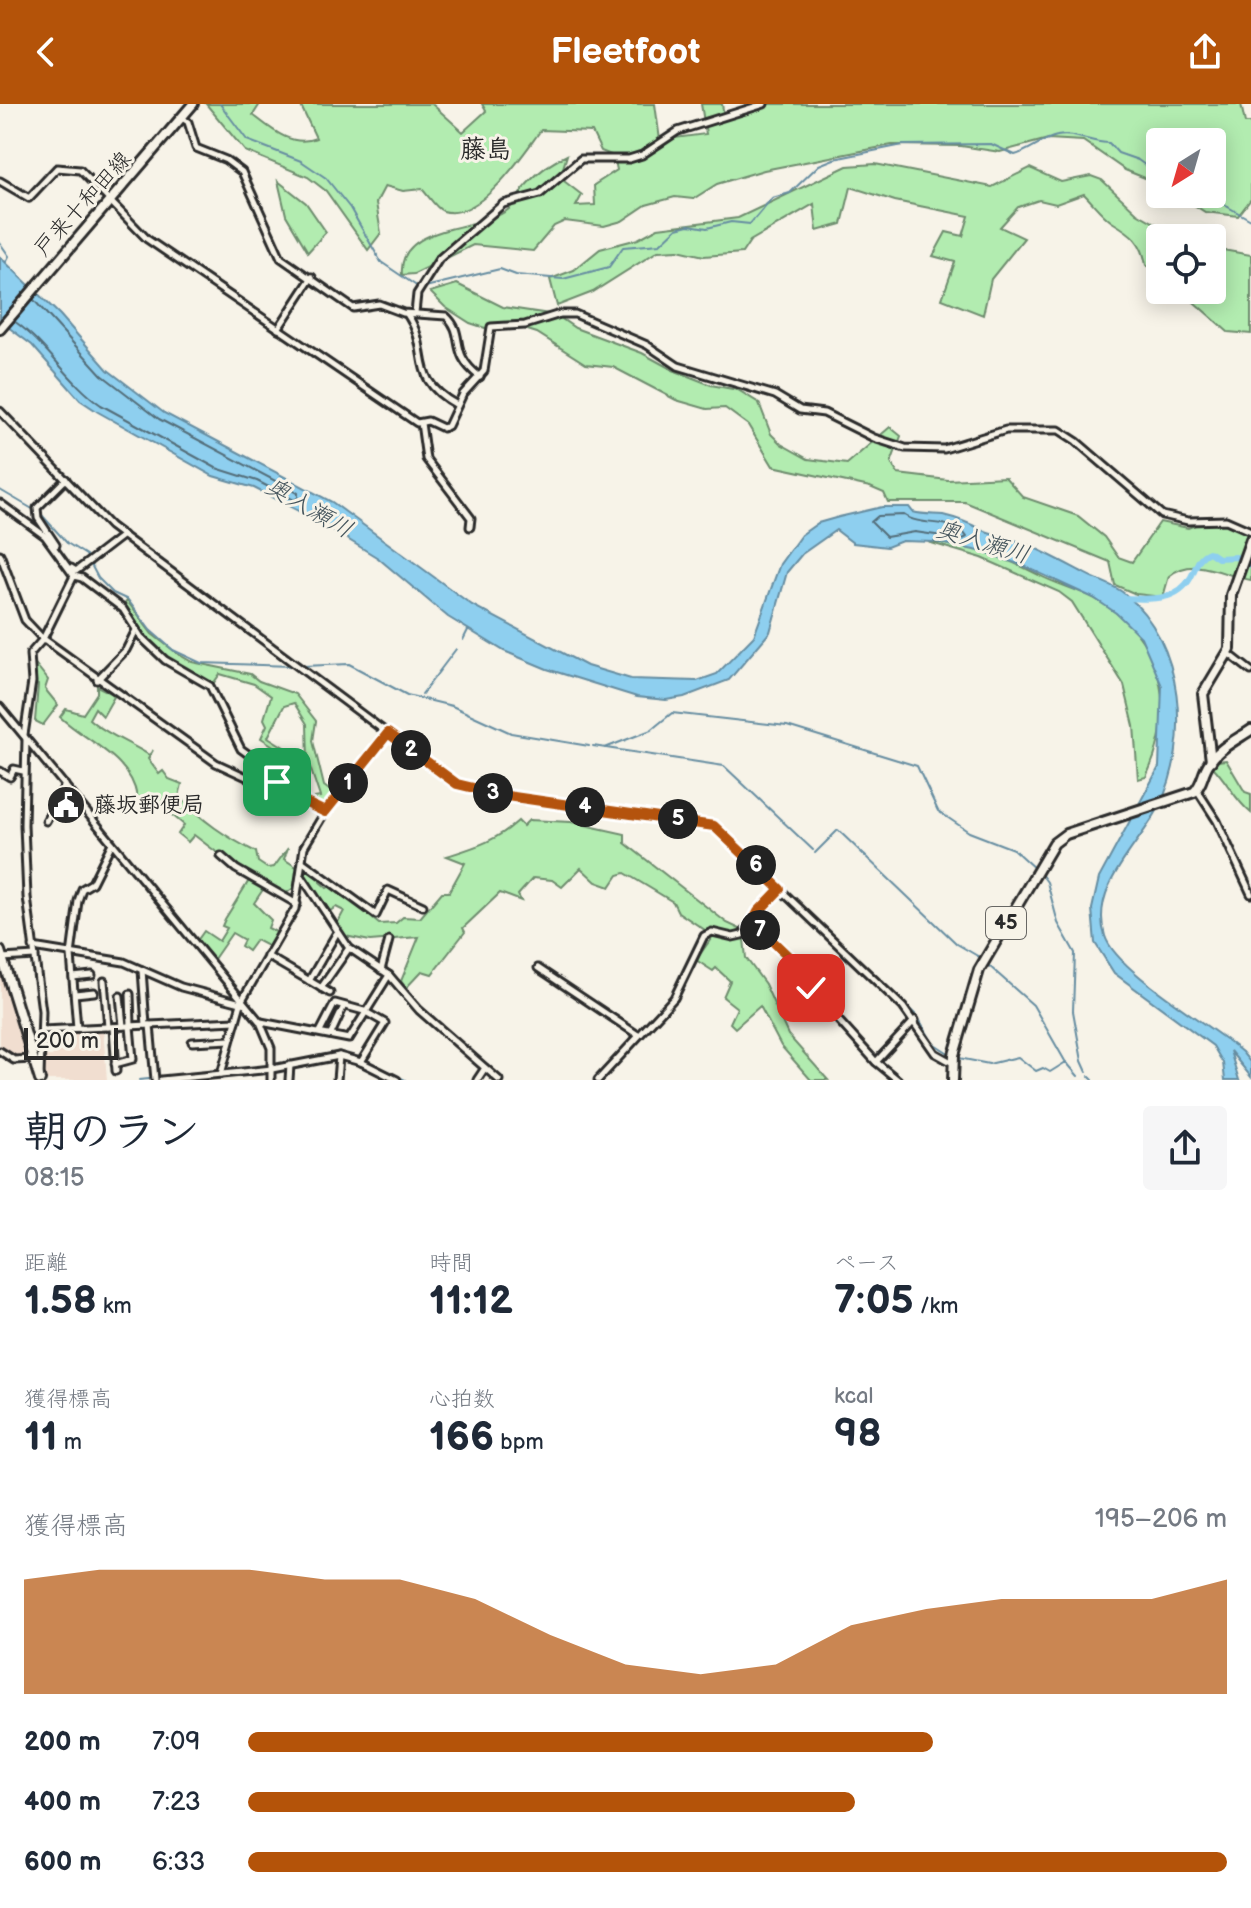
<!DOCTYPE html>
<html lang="ja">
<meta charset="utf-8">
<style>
:root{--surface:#fff;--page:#f6f6f7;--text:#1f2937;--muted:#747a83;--accent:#b45309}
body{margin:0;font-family:"Balsamiq Sans","Klee One",sans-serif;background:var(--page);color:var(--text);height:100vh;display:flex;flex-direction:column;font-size:30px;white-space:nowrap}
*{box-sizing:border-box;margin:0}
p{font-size:26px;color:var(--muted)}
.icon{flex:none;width:44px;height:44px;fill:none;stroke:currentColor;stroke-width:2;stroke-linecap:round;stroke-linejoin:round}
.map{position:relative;height:976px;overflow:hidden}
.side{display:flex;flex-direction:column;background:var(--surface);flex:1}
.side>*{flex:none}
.needle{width:52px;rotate:217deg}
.buttons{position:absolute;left:1146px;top:24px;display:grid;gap:16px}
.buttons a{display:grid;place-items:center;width:80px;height:80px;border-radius:8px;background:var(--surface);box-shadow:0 4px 20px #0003;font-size:40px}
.scale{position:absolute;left:24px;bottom:20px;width:94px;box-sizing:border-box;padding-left:8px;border:4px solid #2b2b2b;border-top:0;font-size:22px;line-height:28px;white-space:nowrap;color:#2b2b2b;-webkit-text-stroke:6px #f7f3e8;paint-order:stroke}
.pin{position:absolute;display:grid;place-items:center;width:68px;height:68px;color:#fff;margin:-34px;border-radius:16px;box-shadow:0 4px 12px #0006}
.km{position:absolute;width:40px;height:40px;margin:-20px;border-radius:50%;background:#222;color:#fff;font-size:22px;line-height:40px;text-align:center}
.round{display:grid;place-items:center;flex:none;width:84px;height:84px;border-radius:8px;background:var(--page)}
.overview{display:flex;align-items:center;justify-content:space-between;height:136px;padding:0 24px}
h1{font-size:44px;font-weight:600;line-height:60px}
.metrics{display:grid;grid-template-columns:repeat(3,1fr);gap:12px;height:136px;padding:8px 24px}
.metrics div{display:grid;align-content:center}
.metrics b{font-size:40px;font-weight:600}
.metrics small{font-size:22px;font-weight:400}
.metrics p{font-size:22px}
.chart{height:224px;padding:16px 24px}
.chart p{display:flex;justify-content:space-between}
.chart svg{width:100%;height:144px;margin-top:8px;fill:var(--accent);opacity:.7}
ul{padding:0 24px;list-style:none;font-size:26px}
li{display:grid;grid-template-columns:128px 96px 1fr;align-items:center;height:60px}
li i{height:20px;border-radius:10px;background:var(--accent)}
header{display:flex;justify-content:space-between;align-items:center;height:104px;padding:0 24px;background:var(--accent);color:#fff;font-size:36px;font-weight:600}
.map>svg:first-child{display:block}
.built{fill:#f1ded0}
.green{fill:#b2ecb0;stroke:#6e8c6e;stroke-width:2}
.water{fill:#8ecfef;stroke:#668da1;stroke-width:2}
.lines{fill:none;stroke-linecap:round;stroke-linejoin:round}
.shore{stroke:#536d79;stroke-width:2}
.stream{stroke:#668da1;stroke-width:2}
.river{stroke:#8ecfef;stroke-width:6}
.minor-casing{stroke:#2b2b2b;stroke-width:11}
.major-casing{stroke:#2b2b2b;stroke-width:14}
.minor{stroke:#f7f3e8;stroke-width:5}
.major{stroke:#f7f3e8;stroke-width:8}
.route-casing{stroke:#fff;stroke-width:16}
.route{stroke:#b45309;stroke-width:10}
.labels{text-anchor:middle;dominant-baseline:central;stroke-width:6;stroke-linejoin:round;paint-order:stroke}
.shield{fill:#f7f3e8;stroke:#686764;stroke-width:2}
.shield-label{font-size:20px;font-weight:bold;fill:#2b2b2b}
.street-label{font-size:22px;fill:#2b2b2b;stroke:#f7f3e8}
.poi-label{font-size:22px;font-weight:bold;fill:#2b2b2b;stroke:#f7f3e8;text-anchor:start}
.water-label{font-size:24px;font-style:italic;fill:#44545c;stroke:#f7f3e8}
.quarter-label{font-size:26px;font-weight:bold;fill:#2b2b2b;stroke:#f7f3e8}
</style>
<header><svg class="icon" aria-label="back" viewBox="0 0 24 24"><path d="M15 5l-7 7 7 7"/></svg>Fleetfoot<svg class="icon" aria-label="share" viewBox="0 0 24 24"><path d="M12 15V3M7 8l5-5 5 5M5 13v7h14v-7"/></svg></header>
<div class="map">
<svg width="1251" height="976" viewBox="0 0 1251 976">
<rect width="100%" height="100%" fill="#f7f3e8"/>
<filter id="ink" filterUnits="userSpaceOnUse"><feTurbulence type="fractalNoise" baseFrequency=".0125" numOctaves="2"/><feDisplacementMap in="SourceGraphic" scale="16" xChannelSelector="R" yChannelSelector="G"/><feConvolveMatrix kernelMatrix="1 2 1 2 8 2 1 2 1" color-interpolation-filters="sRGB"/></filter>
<g filter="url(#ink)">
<g class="built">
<path d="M 0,865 L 1,865 L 30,953 L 13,955 L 0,946 Z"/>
<path d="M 103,924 L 107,976 L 45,976 L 44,952 L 52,952 L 56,945 L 54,927 Z"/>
</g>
<g class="green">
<path d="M 206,0 L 260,0 L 253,11 C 271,25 292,44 316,34 L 300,0 L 432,0 L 463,28 L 486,7 L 482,0 L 655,0 L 660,36 L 706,30 L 701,0 L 722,0 L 724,12 L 750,0 L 1241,0 L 1245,19 L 1251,19 L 1251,95 L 1238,112 L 1205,108 L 1177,90 L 1212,90 L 1212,38 L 1160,38 L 1160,80 L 1125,66 L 1083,37 L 1048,35 L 1000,48 L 961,42 L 892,41 L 764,66 L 717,80 L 693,95 L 675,93 L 646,101 L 622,117 L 604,122 L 565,117 L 554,122 L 533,147 L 473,141 L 414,170 L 402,171 C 397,119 482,127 509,105 C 515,100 519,91 523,85 C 536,69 549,60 567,51 L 560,74 L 582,91 L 576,102 L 595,101 L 594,81 L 617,66 L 614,52 L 601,47 L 592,28 L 541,26 C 523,50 480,118 443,107 C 436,105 428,91 422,85 L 403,87 L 385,82 L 376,99 L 381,129 L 368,146 L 326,87 L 308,73 L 245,47 Z"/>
<path d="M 875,60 L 992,83 L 1030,64 L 1061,78 L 1091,72 L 1102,76 L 1137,109 L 1181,134 L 1160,134 L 1160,171 L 1146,161 C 1142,137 1132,130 1112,118 C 1102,111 1093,99 1084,90 L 1056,100 L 1039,96 L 1018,103 L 1000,123 L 1024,134 L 991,175 L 983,211 L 942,195 L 955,158 L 933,152 L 946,128 L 963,132 L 969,112 L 895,97 L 851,83 L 842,120 L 817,127 L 814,100 L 750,137 L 742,149 L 704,152 L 678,146 L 658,147 L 593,188 L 557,202 L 550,175 L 574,166 L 600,145 L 638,135 L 658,124 L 738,114 L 847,62 Z"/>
<path d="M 278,77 L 306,99 L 326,128 L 308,148 L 286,111 Z"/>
<path d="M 1212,144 L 1251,151 L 1251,230 L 1228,228 L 1187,192 L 1186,186 L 1212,186 Z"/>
<path d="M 457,180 L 503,203 L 556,211 L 575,224 L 642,249 L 673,266 L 711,281 L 738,286 L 759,299 L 771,330 L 781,340 L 808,355 L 847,360 L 890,323 L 901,332 L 891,359 L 898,370 L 948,376 L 1005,373 L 1023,393 L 1078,412 L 1104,433 L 1118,453 L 1132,458 L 1160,418 L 1188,424 L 1208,416 L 1251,426 L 1251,476 C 1223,472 1195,451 1169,472 L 1163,493 L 1136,490 L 1115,481 L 1110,458 L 965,398 L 888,398 L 884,389 L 870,383 L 773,362 L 748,321 L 725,304 L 707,305 L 676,296 L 613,263 L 586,260 L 537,229 L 512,221 L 485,224 L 470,219 L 445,203 L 430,188 Z"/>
<path d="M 928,438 C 966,438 1006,454 1039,471 C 1055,480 1077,485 1095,495 C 1164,533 1178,605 1146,673 L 1138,675 L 1134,622 L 1124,581 L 1072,498 L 1059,488 L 982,454 Z"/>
<path d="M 127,497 L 152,530 L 178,550 L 192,558 L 250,570 L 259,577 L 295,590 L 316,617 L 313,637 L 324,682 L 333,689 L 324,701 L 309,699 L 309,695 L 320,693 L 308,657 L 307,620 L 294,599 L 284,602 L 268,633 L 295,650 L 292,654 L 261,634 L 267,621 L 264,615 L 271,592 L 254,580 L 220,570 L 213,580 C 170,558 151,544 123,502 Z"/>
<path d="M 33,557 L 48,576 L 45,585 L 58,601 L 43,621 L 35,617 L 38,581 L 34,579 Z"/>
<path d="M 97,582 L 115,591 L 103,612 L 95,604 L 89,615 C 107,631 131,639 149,651 L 153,646 L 148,655 L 159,670 L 163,667 L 169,675 L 182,680 L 179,692 C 202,717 226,733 256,748 L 258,758 L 267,764 L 274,763 L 288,744 L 284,755 L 298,764 L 298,781 L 282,792 C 251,773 222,753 194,731 L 188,738 L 178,730 L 184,721 C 170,709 155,696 137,693 C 131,654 87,638 60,613 L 66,605 L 83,610 L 97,589 Z"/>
<path d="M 1226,656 L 1245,688 L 1251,690 L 1251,709 C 1235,696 1227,677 1213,663 L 1217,657 Z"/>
<path d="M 529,716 L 571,718 L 625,730 L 625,739 L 727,819 L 742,826 L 734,829 L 705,826 L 678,808 L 673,798 L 625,769 L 618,771 L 610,783 L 596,778 L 581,764 L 562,783 L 552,776 L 533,774 L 518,791 L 521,797 L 500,789 L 463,824 L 465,828 L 432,870 L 422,867 L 406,884 L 401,877 L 419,833 L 370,837 L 345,832 L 337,820 L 344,807 L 336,803 L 330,807 L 304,772 L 304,761 L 320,772 L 320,778 L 327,784 L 332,781 L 379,820 L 396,819 L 403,813 L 420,814 L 442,788 L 449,788 L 465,759 L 447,752 C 475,743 496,737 518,717 L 523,722 Z"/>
<path d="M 250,775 L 264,784 L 254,799 L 271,816 L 268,824 L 278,829 L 269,843 L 256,836 L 248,847 L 241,842 L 244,836 L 232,829 L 214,855 L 197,837 L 204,827 L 219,837 L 227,824 L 222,822 L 225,815 Z"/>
<path d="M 713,832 L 744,835 L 746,854 L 765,880 L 788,931 L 828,976 L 811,976 L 781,942 L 760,902 L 735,924 L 730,919 L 737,904 L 723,893 L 730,877 L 716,864 L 713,867 L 696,856 Z"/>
</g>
<path class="water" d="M 0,153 L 60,211 L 108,266 L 164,309 L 332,398 L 472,501 L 587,562 L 631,575 L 697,577 L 717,570 L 754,532 L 780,460 L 801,431 L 818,419 L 839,413 L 882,403 L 909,403 L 913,408 C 924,411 933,410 943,411 C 956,414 971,420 983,426 C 995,431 1010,434 1023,439 C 1043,447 1063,458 1082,468 C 1095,476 1113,480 1125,490 C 1185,539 1191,638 1159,703 C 1140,741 1089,783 1105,832 C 1116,867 1211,921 1242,948 L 1251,959 L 1251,973 L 1230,947 L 1239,976 L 1225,976 L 1223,959 L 1213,942 L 1114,869 L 1095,839 L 1092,805 L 1099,774 L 1159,663 L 1162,582 L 1141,533 L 1116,509 L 1094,494 L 1024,462 L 984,448 L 935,438 L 902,437 L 887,443 L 853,439 L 836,426 L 802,450 L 787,468 L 770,528 L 729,576 L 684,593 L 666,596 L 637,593 L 547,565 L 504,547 L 448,513 L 378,454 L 318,417 L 254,384 L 213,372 L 98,308 L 80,296 L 32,241 L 0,217 Z"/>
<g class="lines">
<g class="shore">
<path d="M 14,217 C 48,241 68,278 101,301 L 216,364 L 257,377 L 294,396 L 298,394 L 298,389 L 159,315 L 102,271 L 33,195"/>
<path d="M 904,411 C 922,424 954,413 967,433 L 963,435 L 915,428 L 886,433 L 871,418 L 878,412 Z"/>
</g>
<g class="stream">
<path d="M 220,0 L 247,36 L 301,57 L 326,74 L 350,104 L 381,158 L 418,183"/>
<path d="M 1205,90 L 1251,116"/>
<path d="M 0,139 L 9,152 L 6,158"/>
<path d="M 425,183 L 500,165 L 516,171 L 563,175 L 609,163 L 623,143 L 660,140 L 677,124 L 689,121 L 707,124 L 731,118 L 750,120 L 772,94 L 790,89 L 819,61 L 834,55 L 903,41 L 991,40 L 1015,51 C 1030,47 1042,35 1057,32 C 1074,28 1091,39 1109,39 L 1118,49 L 1138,56 L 1160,72"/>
<path d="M 0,386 L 41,410 L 67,439 L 86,451 L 98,474 L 113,489 L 128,496 L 150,526 L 173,546 L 201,559 L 293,562"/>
<path d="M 463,536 L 468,526"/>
<path d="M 303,562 L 349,560 L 407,591 L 452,602 L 511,629 L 589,642"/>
<path d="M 422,590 L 456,545"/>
<path d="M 593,642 L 724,662 L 813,746"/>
<path d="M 605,644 L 651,626 L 672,609 L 787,622 L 917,662 L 938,707 L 969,728 L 1013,745 L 1035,765"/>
<path d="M 623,706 L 716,721"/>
<path d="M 738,741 L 778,779"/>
<path d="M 815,749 L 838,726 L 957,840 L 981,854"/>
<path d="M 1041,770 L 1047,778 L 1058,819 L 1075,849 L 1073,907 L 1082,957 L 1087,968"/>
<path d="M 784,785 L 917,912"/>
<path d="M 988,861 L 1033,901 L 1065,957"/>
<path d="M 919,915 L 933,939 L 950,950"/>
<path d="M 959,954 L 989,960 L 1018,953 L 1036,967 L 1043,964 L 1050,968 L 1066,958 L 1078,972"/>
<path d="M 276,961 C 340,949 345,944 405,976"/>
<path d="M 1089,972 L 1093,976"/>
<path d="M 139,976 L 240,966"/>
</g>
<path class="river" d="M 1122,494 C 1147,495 1177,499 1191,473 C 1197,462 1197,453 1209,448 L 1218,454 L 1236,453 L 1251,461"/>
<defs>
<g id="minor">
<path d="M 182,14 L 188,18 L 196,44 L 226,56 L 242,68 L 281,154 L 353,204 L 379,200 L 403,209 L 446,212 C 467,231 447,248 480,273"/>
<path d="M 0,77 L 29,94 L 57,64 L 80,66 L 147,135 L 417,319 L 428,317 L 443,324 L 448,322 L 463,290 L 484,267 L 491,223 L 525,221 L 560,210 L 575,210 L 647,241 L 678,262 L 775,291 L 800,306 L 824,309 L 874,334 L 905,344 L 944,345 L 1006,326 L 1059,326 L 1076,337 L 1162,411 L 1188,417 L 1226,416 L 1251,427"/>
<path d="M 415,209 L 417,190 L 439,155 L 503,100 L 540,90 L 581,55 L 629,55 L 642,51 L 678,27 L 764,0"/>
<path d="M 407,210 C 433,249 406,273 457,301"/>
<path d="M 278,225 L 312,173"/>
<path d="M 0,307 L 110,422 L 454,679 L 507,692 L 714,722 L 903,903 L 935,949 L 953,959"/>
<path d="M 421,319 L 426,355 L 471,414 L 470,423"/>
<path d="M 0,399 L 45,432 L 74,472 L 82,474 L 123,505 L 141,533 L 165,556 L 210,582 L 241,645 L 266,663 L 294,693 L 325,708"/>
<path d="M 56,441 L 38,414 L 37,404 L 66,375"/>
<path d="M 0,450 L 25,516 L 41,533 L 216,659 L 253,676 L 280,682"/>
<path d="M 71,464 L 76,467 L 123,431"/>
<path d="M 1228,549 L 1251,567"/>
<path d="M 97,576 L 126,546 L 136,526"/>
<path d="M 0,603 L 260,918 L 271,944 L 271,976"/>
<path d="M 24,631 L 32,578 L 30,550 L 43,535 L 74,472"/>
<path d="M 26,635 L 24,721 L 27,793 L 42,907 L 40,973"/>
<path d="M 0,667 L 10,673 L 14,665 L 23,667"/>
<path d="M 1197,686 L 1217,717 L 1251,790"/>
<path d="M 46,717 L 65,681"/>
<path d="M 221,752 L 236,765 L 297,800"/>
<path d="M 303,758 L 376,811 L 388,786 L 423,802"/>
<path d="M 302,773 L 349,844 L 389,871 L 419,906 L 499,976"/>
<path d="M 750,823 L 760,825 L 815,878 L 812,887 L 876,958 L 898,976"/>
<path d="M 33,843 L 124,858 L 181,883 L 241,899"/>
<path d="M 267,852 L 330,889"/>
<path d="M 2,854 L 35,852"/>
<path d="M 538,864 L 638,931"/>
<path d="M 142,866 L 146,921"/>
<path d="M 381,866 L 389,836"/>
<path d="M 73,873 L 92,871"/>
<path d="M 104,877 L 108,923"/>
<path d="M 309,877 L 336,830"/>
<path d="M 321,884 L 349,844"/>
<path d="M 75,890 L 94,888"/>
<path d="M 130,890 L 131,921"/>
<path d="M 120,892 L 123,922"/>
<path d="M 261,918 L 349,935 L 389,871"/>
<path d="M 150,921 L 155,976"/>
<path d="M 113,923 L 116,967"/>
<path d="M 77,924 L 71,851 L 78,797 L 82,785 L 92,779 L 112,739"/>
<path d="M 42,926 L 236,917"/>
<path d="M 320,928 L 335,899 L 364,907 L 385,919 L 361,958"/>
<path d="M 331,930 L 344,902"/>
<path d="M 192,938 L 230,936"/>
<path d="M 0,947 L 14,956 L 32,955"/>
<path d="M 876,958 L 915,916"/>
<path d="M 115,960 L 133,955 L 130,922"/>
<path d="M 221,970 L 242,896 L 295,805 L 304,743 L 325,708 L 388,629"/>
<path d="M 161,976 L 272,965 L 339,952 L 361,958 L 397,976"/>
<path d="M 289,976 L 290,961"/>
<path d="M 337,976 L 339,952"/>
<path d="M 477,976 L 485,964"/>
<path d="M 598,976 L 674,894 L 704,832 L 712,828 L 733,833 L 742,831 L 780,785"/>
</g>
<g id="major">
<path d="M 0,225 L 193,0"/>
<path d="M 1211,657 L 1203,590 L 1230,545 L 1231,491 L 1251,435"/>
<path d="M 0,847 L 40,976"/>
<path d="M 953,976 L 954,951 L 979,866 L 1054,739 L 1066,730 L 1194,688 C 1203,680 1202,669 1209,659 C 1219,644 1236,636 1251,626"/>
</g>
</defs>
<use href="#minor" class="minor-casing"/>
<use href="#major" class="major-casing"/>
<use href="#minor" class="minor"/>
<use href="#major" class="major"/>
</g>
</g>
<g class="lines" filter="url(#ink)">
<defs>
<path id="route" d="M 277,678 L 294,693 L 325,708 L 388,629 L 457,680 L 507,692 L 714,722 L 780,785 L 758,808 L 750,823 L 760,825 L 813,876 L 815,879 L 811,884"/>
</defs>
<use href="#route" class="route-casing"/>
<use href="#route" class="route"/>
</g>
<defs>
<symbol id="civic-disc" viewBox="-11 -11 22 22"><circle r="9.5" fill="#2b2b2b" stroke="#f7f3e8"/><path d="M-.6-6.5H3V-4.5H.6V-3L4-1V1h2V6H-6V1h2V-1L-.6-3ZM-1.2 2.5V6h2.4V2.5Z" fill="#fff"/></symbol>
</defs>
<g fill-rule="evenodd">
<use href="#civic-disc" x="44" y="679" width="44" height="44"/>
</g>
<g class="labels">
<rect class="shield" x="986" y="803" width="40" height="32" rx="6"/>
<g class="shield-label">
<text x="1006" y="819">45</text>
</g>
<g class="street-label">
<text transform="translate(83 100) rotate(-48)">戸来十和田線</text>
</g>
<g class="poi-label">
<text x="94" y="701">藤坂郵便局</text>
</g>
<g class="water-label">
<text transform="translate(309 404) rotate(30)">奥入瀬川</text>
<text transform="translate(983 438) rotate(17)">奥入瀬川</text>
</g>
<g class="quarter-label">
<text x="486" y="46">藤島</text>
</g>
</g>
</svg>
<div class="buttons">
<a><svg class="needle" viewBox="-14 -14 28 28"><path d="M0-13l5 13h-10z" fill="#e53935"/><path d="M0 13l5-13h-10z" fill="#747a83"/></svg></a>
<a><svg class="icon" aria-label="locate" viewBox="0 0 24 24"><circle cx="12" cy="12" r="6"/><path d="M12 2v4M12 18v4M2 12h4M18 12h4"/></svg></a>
</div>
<div class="scale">200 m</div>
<div class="pin" style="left:277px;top:678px;background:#1e9e55"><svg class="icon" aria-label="arrive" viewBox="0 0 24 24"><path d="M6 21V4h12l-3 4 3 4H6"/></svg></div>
<div class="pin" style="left:811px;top:884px;background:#d93025"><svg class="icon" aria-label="check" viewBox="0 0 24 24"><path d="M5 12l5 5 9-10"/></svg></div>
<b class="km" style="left:348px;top:679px">1</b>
<b class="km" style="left:411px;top:646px">2</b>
<b class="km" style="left:493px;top:689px">3</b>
<b class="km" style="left:585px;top:703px">4</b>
<b class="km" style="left:678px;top:715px">5</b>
<b class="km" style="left:756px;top:761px">6</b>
<b class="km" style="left:760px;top:826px">7</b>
</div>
<section class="side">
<div class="overview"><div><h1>朝のラン</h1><p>08:15</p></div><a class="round"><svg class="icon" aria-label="share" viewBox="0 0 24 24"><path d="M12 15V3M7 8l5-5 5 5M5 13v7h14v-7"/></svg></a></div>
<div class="metrics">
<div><p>距離</p><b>1.58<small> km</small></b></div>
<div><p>時間</p><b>11:12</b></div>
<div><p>ペース</p><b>7:05<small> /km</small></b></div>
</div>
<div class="metrics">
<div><p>獲得標高</p><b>11<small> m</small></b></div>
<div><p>心拍数</p><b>166<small> bpm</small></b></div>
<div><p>kcal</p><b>98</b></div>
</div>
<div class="chart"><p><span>獲得標高</span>195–206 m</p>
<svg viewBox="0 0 160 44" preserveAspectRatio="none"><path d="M0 44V9L10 6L20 6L30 6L40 9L50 9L60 15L70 26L80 35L90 38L100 35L110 23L120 18L130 15L140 15L150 15L160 9V44z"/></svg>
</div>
<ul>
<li><b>200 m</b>7:09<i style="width:70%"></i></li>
<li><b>400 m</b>7:23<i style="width:62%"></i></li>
<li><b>600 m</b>6:33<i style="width:100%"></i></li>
</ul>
</section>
